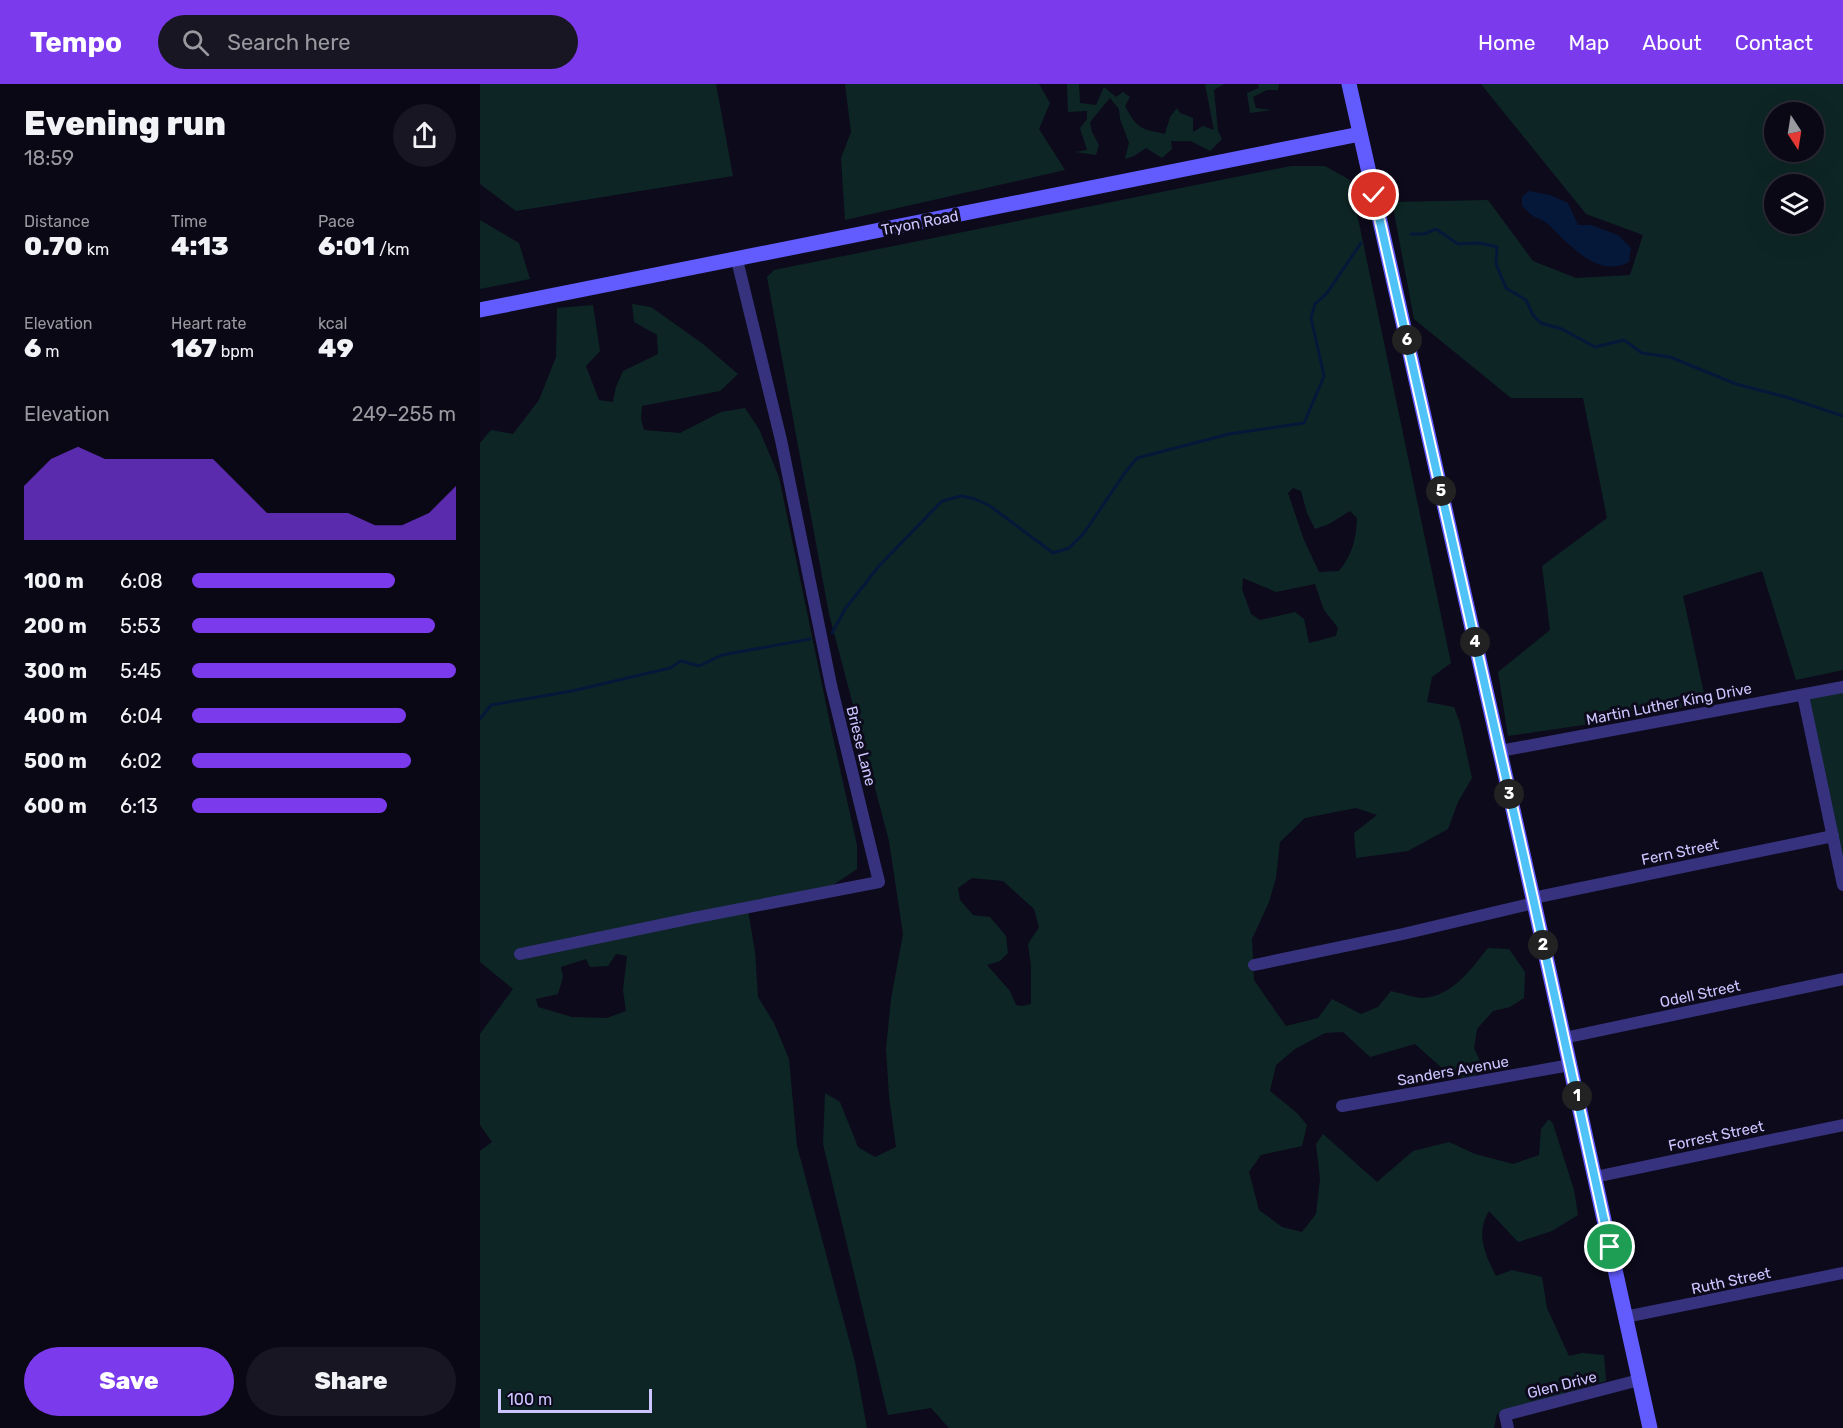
<!DOCTYPE html>
<meta charset="utf-8">
<style>
:root{--surface:#0a0815;--page:#181622;--text:#f1f3f6;--muted:#999aa0;--line:#2a2934;--accent:#7c3aed}
body{margin:0;font-family:Rubik,sans-serif;background:var(--page);color:var(--text);height:100vh;display:flex;flex-direction:column;font-size:22px;white-space:nowrap}
*{box-sizing:border-box;margin:0}
p{font-size:20px;color:var(--muted)}
.icon{flex:none;width:33px;height:33px;fill:none;stroke:currentColor;stroke-width:2;stroke-linecap:round;stroke-linejoin:round}
.map{position:relative;flex:1;overflow:hidden}
.panel{display:flex;flex-direction:column;background:var(--surface);width:480px}
.panel>*{flex:none}
.needle{width:39px;rotate:168deg}
.fabs{position:absolute;left:1284px;top:18px;display:grid;gap:12px}
.fabs a{display:grid;place-items:center;width:60px;height:60px;border-radius:50%;background:var(--surface);box-shadow:0 6px 24px #0002,0 0 0 2px var(--line);font-size:30px}
.scale{position:absolute;left:18px;bottom:15px;width:154px;box-sizing:border-box;padding-left:6px;border:3px solid #ccc5ff;border-top:0;font-size:16px;line-height:21px;white-space:nowrap;color:#ccc5ff;-webkit-text-stroke:4px #0d0a1c;paint-order:stroke}
.pin{position:absolute;display:grid;place-items:center;width:51px;height:51px;color:#fff;margin:-26px;border:3px solid #fff;border-radius:50%;box-shadow:0 2px 6px #0007}
.km{position:absolute;width:30px;height:30px;margin:-15px;border-radius:50%;background:#222;color:#fff;font-size:16px;line-height:30px;text-align:center}
.round{display:grid;place-items:center;flex:none;width:63px;height:63px;border-radius:32px;background:var(--page)}
.headline{display:flex;align-items:center;justify-content:space-between;height:102px;padding:0 24px}
h1{font-size:33px;font-weight:800;line-height:45px}
.stats{display:grid;grid-template-columns:repeat(3,1fr);gap:9px;height:102px;padding:6px 24px}
.stats div{display:grid;align-content:center}
.stats b{font-size:26px;font-weight:800}
.stats small{font-size:16px;font-weight:400}
.stats p{font-size:16px}
.chart{height:168px;padding:12px 24px}
.chart p{display:flex;justify-content:space-between}
.chart svg{width:100%;height:108px;margin-top:6px;fill:var(--accent);opacity:.7}
.primary-button{display:flex;gap:12px;margin-top:auto;padding:12px 24px}
.primary-button a{flex:1;height:69px;border-radius:36px;background:var(--accent);color:#fff;font-size:24px;font-weight:800;line-height:69px;text-align:center}
.primary-button a+a{background:var(--page);color:var(--text)}
ul{padding:0 24px;list-style:none;font-size:20px}
li{display:grid;grid-template-columns:96px 72px 1fr;align-items:center;height:45px}
li i{height:15px;border-radius:8px;background:var(--accent)}
header{display:flex;align-items:center;gap:36px;box-sizing:border-box;height:84px;padding:0 30px;background:var(--accent);color:#fff}
header strong{font-size:28px}
nav{display:flex;gap:33px;margin-inline-start:auto;font-size:21px}
.search{width:420px;height:54px;background:var(--page);display:flex;align-items:center;gap:15px;box-sizing:border-box;padding:0 21px;border-radius:33px;color:var(--muted);font-size:22px}
main{display:flex;flex:1;min-height:0}
.map>svg:first-child{display:block}
.green{fill:#0d2625;fill-rule:evenodd}
.water{fill:#061839}
.lines{fill:none;stroke-linecap:round;stroke-linejoin:round}
.stream{stroke:#061839;stroke-width:3}
.street{stroke:#36327d;stroke-width:12}
.secondary{stroke:#625cff;stroke-width:15}
.route-casing{stroke:#fff;stroke-width:12}
.route{stroke:#4fc3f7;stroke-width:8}
.labels{text-anchor:middle;dominant-baseline:central;stroke-width:6;stroke-linejoin:round;paint-order:stroke}
.street-label{font-size:15px;fill:#ccc5ff;stroke:#0d0a1c}
</style>
<header>
<strong>Tempo</strong>
<div class="search"><svg class="icon" aria-label="search" viewBox="0 0 24 24"><circle cx="10" cy="10" r="6"/><path d="M15 15l6 6"/></svg>Search here</div>
<nav><a>Home</a><a>Map</a><a>About</a><a>Contact</a></nav>
</header>
<main>
<section class="panel">
<div class="headline"><div><h1>Evening run</h1><p>18:59</p></div><a class="round"><svg class="icon" aria-label="share" viewBox="0 0 24 24"><path d="M12 15V3M7 8l5-5 5 5M5 13v7h14v-7"/></svg></a></div>
<div class="stats">
<div><p>Distance</p><b>0.70<small> km</small></b></div>
<div><p>Time</p><b>4:13</b></div>
<div><p>Pace</p><b>6:01<small> /km</small></b></div>
</div>
<div class="stats">
<div><p>Elevation</p><b>6<small> m</small></b></div>
<div><p>Heart rate</p><b>167<small> bpm</small></b></div>
<div><p>kcal</p><b>49</b></div>
</div>
<div class="chart"><p><span>Elevation</span>249–255 m</p>
<svg viewBox="0 0 160 44" preserveAspectRatio="none"><path d="M0 44V22L10 11L20 6L30 11L40 11L50 11L60 11L70 11L80 22L90 33L100 33L110 33L120 33L130 38L140 38L150 33L160 22V44z"/></svg>
</div>
<ul>
<li><b>100 m</b>6:08<i style="width:77%"></i></li>
<li><b>200 m</b>5:53<i style="width:92%"></i></li>
<li><b>300 m</b>5:45<i style="width:100%"></i></li>
<li><b>400 m</b>6:04<i style="width:81%"></i></li>
<li><b>500 m</b>6:02<i style="width:83%"></i></li>
<li><b>600 m</b>6:13<i style="width:74%"></i></li>
</ul>
<div class="primary-button"><a>Save</a><a>Share</a></div>
</section>
<div class="map">
<svg width="1363" height="1344" viewBox="0 0 1363 1344">
<rect width="100%" height="100%" fill="#0d0a1c"/>
<g class="green">
<path d="M 0,0 L 236,0 L 253,92 L 36,127 L 0,100 Z"/>
<path d="M 365,0 L 559,0 L 570,19 L 559,45 L 585,86 L 365,136 L 361,74 L 371,48 Z"/>
<path d="M 587,0 L 599,0 L 600,19 L 616,21 L 624,3 L 636,13 L 643,8 L 650,13 L 645,22 C 657,45 661,45 685,50 L 690,33 L 697,24 L 700,29 L 713,34 L 713,48 L 723,42 L 734,46 L 725,0 L 744,0 L 734,6 L 738,47 L 742,55 L 730,67 L 711,57 L 691,57 L 692,65 L 682,74 L 666,64 L 654,72 L 645,75 L 649,59 L 640,35 L 639,25 L 630,14 L 610,38 L 612,48 L 619,61 L 616,71 L 595,68 L 607,66 L 600,44 L 607,35 L 607,27 L 588,28 Z"/>
<path d="M 778,0 L 799,0 L 798,6 L 787,6 L 773,13 L 776,24 L 792,26 L 770,29 L 767,9 L 779,4 Z"/>
<path d="M 1001,0 L 1363,0 L 1363,586 L 1316,596 L 1282,487 L 1203,512 L 1226,619 L 1123,638 L 1028,652 L 1018,588 L 1070,546 L 1062,482 L 1127,434 L 1103,314 L 1031,314 L 934,235 L 912,118 L 1008,116 L 1053,177 L 1096,194 L 1150,191 L 1163,151 L 1106,130 ZM 1294,28 L 1334,28 L 1334,68 L 1294,68 ZM 1294,100 L 1334,100 L 1334,140 L 1294,140 Z"/>
<path d="M 811,82 L 845,82 L 870,96 L 971,579 L 952,593 L 947,618 L 974,623 L 980,639 L 992,694 L 978,718 L 968,745 L 928,767 L 876,774 L 874,749 L 897,731 L 876,724 L 825,734 L 800,758 L 796,794 L 789,818 L 772,855 L 774,896 L 806,942 L 838,934 L 852,915 L 881,930 L 898,923 L 911,907 C 921,909 934,914 943,914 C 973,912 991,885 1008,864 L 1029,865 L 1045,888 L 1044,914 L 1030,923 L 1013,927 L 997,945 L 994,964 L 1003,984 L 992,994 L 972,993 L 935,960 L 890,973 L 863,948 L 845,949 L 815,965 L 796,981 L 790,1007 L 817,1029 L 827,1041 L 822,1062 L 781,1071 L 769,1088 L 779,1126 L 802,1143 L 822,1148 L 836,1130 L 840,1095 L 836,1060 L 843,1050 L 897,1098 L 933,1067 L 969,1058 L 995,1070 L 1033,1080 L 1059,1071 L 1061,1045 L 1069,1035 L 1073,1040 L 1094,1106 L 1098,1131 L 1072,1147 L 1038,1158 L 1009,1127 C 995,1150 1005,1170 1016,1192 L 1032,1186 L 1062,1193 L 1067,1224 L 1089,1272 L 1102,1269 L 1124,1271 L 1126,1297 L 1017,1330 L 1014,1344 L 469,1344 L 451,1324 L 408,1331 L 343,1060 L 345,1009 L 360,1018 L 378,1063 L 395,1073 L 416,1063 L 409,1012 L 406,965 L 411,915 L 423,850 L 409,757 L 349,530 L 287,193 L 294,186 ZM 813,404 L 821,407 L 827,429 L 835,445 L 849,440 L 870,427 L 877,434 C 876,455 873,470 859,487 L 839,488 L 824,456 L 808,409 ZM 763,494 L 796,508 L 835,500 L 844,526 L 858,544 L 856,552 L 829,559 L 824,535 L 815,528 L 780,536 L 771,530 L 762,505 ZM 492,794 L 523,797 L 554,825 L 559,843 L 548,860 L 551,882 L 551,920 L 542,922 L 536,921 L 530,907 L 507,881 L 520,877 L 528,869 L 526,852 L 510,833 L 493,831 L 480,816 L 478,804 Z"/>
<path d="M 0,136 L 39,159 L 50,195 L 0,205 Z"/>
<path d="M 152,220 L 171,223 L 223,260 L 258,290 L 240,307 L 162,322 L 161,335 L 164,346 L 200,349 L 241,328 L 265,324 L 279,345 L 299,393 L 352,649 L 377,761 L 377,785 L 353,801 L 267,820 L 275,868 L 278,913 L 294,939 L 309,975 L 317,1062 L 375,1278 L 387,1344 L 0,1344 L 0,1067 L 12,1058 L 0,1041 L 0,950 L 33,905 L 0,878 L 0,359 L 11,346 L 33,350 L 59,316 L 76,273 L 77,224 L 113,221 L 120,267 L 106,282 L 119,316 L 133,318 L 136,303 L 143,287 L 178,270 L 177,251 L 154,238 ZM 136,870 L 147,872 L 143,906 L 146,927 L 127,934 L 92,933 L 58,923 L 56,915 L 78,910 L 83,893 L 81,883 L 106,875 L 110,883 L 128,882 Z"/>
<path d="M 1363,608 L 1363,783 L 1330,615 Z"/>
</g>
<path class="water" d="M 1049,107 L 1070,111 L 1088,119 L 1098,141 L 1111,141 L 1138,151 L 1151,164 L 1149,178 C 1118,195 1090,161 1069,141 C 1064,136 1058,135 1053,132 C 1049,129 1046,125 1042,122 L 1042,113 Z"/>
<g class="lines">
<g class="stream">
<path d="M 931,150 L 944,150 L 956,145 L 978,160 L 1000,159 L 1017,163 L 1016,180 L 1026,204 L 1046,216 L 1053,231 L 1061,239 L 1082,245 L 1115,263 L 1144,256 L 1162,269 L 1190,273 L 1256,300 L 1306,313 L 1363,332"/>
<path d="M 352,549 L 365,525 L 399,482 L 462,417 L 481,412 L 495,415 L 510,422 L 573,469 L 589,464 L 604,449 L 644,390 L 657,374 L 749,350 L 824,339 L 844,292 L 831,234 L 835,220 L 847,209 L 881,159"/>
<path d="M 0,635 L 11,621 L 92,607 L 190,584 L 201,577 L 219,582 L 242,571 L 330,555"/>
</g>
<g class="street">
<path d="M 1323,611 L 1363,801"/>
<path d="M 1020,667 L 1363,603"/>
<path d="M 1053,814 L 1353,752"/>
<path d="M 40,870 L 213,834 L 399,798 L 351,601 L 301,356 L 257,176"/>
<path d="M 774,881 L 923,850 L 1054,819"/>
<path d="M 1084,954 L 1363,895"/>
<path d="M 862,1022 L 1090,981"/>
<path d="M 1115,1093 L 1363,1041"/>
<path d="M 1145,1233 L 1363,1189"/>
<path d="M 1028,1344 L 1025,1331 L 1159,1296"/>
</g>
<g class="secondary">
<path d="M 869,0 L 1053,814 L 1170,1344"/>
<path d="M 0,226 L 880,50"/>
</g>
</g>
<g class="lines">
<defs>
<path id="route" d="M 894,111 L 1053,814 L 1130,1163"/>
</defs>
<use href="#route" class="route-casing"/>
<use href="#route" class="route"/>
</g>
<g class="labels">
<g class="street-label">
<text transform="translate(440 139) rotate(-11)">Tryon Road</text>
<text transform="translate(1189 620) rotate(-11)">Martin Luther King Drive</text>
<text transform="translate(381 662) rotate(76)">Briese Lane</text>
<text transform="translate(1200 768) rotate(-12)">Fern Street</text>
<text transform="translate(1220 910) rotate(-12)">Odell Street</text>
<text transform="translate(973 987) rotate(-10)">Sanders Avenue</text>
<text transform="translate(1236 1052) rotate(-12)">Forrest Street</text>
<text transform="translate(1251 1197) rotate(-12)">Ruth Street</text>
<text transform="translate(1082 1301) rotate(-14)">Glen Drive</text>
</g>
</g>
</svg>
<div class="fabs">
<a><svg class="needle" viewBox="-14 -14 28 28"><path d="M0-13l5 13h-10z" fill="#e53935"/><path d="M0 13l5-13h-10z" fill="#999aa0"/></svg></a>
<a><svg class="icon" aria-label="layers" viewBox="0 0 24 24"><path d="M12 4l9 5-9 5-9-5zM3 14l9 5 9-5"/></svg></a>
</div>
<div class="scale">100 m</div>
<div class="pin" style="left:1130px;top:1163px;background:#1e9e55"><svg class="icon" aria-label="arrive" viewBox="0 0 24 24"><path d="M6 21V4h12l-3 4 3 4H6"/></svg></div>
<div class="pin" style="left:894px;top:111px;background:#d93025"><svg class="icon" aria-label="check" viewBox="0 0 24 24"><path d="M5 12l5 5 9-10"/></svg></div>
<b class="km" style="left:1097px;top:1012px">1</b>
<b class="km" style="left:1063px;top:861px">2</b>
<b class="km" style="left:1029px;top:710px">3</b>
<b class="km" style="left:995px;top:558px">4</b>
<b class="km" style="left:961px;top:407px">5</b>
<b class="km" style="left:927px;top:256px">6</b>
</div>
</main>
